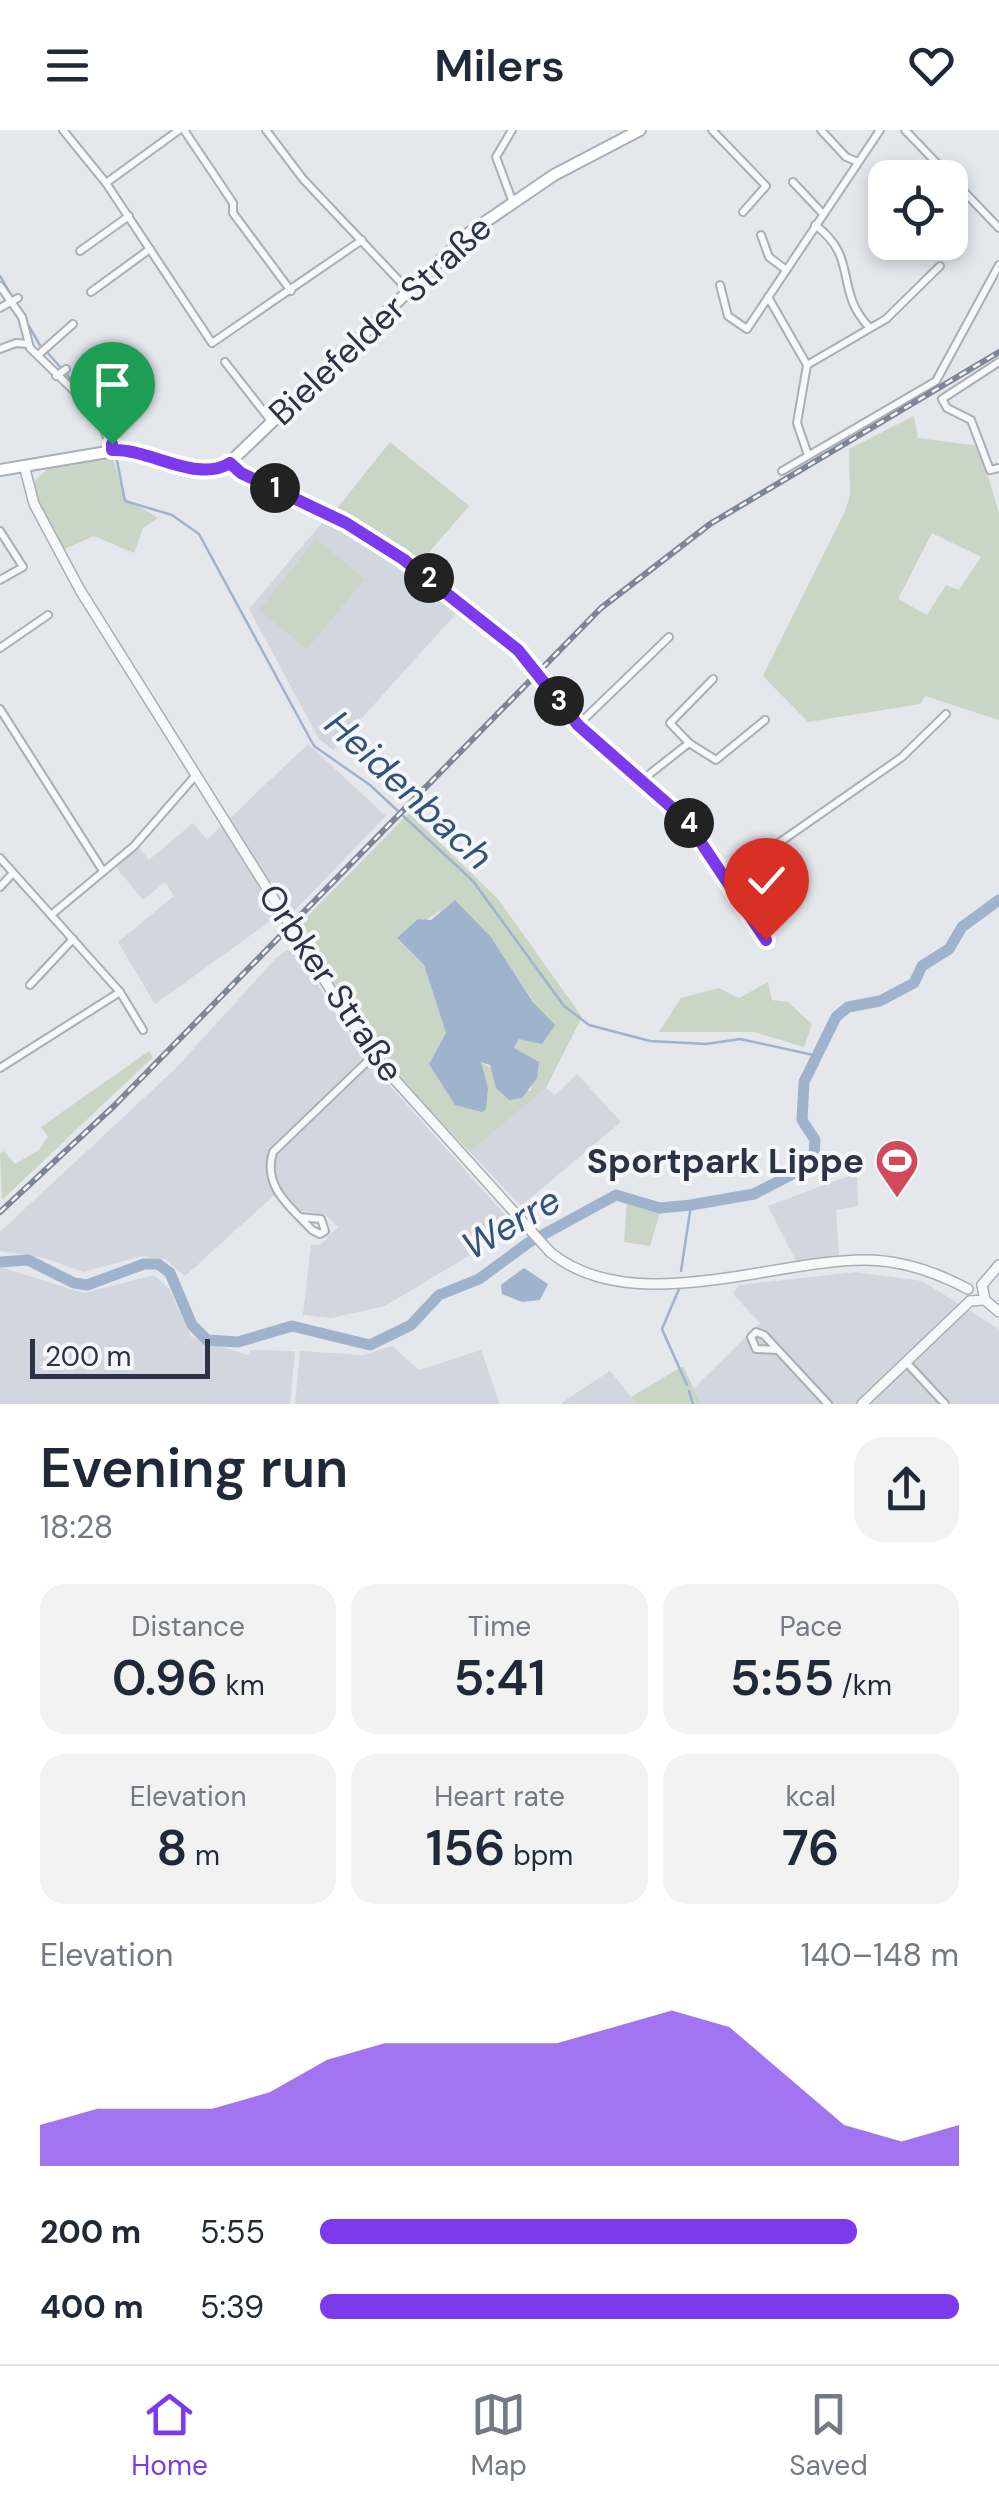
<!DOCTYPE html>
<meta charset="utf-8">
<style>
:root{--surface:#fff;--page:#f2f2f3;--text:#1f2937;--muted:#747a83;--line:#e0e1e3;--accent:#7c3aed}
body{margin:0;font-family:"DM Sans",sans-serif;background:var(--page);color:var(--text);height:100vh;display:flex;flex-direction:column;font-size:38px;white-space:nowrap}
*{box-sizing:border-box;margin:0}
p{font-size:32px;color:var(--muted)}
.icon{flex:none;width:55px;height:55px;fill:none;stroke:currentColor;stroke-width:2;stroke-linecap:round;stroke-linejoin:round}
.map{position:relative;height:1274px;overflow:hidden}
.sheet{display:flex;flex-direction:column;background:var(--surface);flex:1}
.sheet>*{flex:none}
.buttons{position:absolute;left:868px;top:30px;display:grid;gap:20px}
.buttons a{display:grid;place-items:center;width:100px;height:100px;border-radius:20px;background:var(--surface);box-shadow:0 5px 15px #0003;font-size:50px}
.scale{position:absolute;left:30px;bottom:25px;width:180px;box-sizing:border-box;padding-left:10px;border:5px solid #2b3445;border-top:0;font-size:28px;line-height:35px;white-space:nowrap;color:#2b3445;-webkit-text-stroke:8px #f4f6f9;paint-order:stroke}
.pin{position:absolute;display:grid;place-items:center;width:85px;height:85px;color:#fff;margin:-102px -42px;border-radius:50% 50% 50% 0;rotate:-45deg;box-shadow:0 0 10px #0007}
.pin .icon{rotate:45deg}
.km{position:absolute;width:50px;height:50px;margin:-25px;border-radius:50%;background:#222;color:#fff;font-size:28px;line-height:50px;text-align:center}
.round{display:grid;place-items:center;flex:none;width:105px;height:105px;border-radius:30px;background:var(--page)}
.summary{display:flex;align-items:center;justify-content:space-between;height:170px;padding:0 40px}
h1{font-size:55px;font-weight:600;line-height:75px}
.figures{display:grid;grid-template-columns:repeat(3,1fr);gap:15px;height:170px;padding:10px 40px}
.figures div{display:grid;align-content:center;border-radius:25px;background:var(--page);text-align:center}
.figures b{font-size:50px;font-weight:600}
.figures small{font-size:28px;font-weight:400}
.figures p{font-size:28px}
.chart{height:280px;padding:20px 40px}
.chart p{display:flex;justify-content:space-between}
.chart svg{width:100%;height:180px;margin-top:10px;fill:var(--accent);opacity:.7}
ul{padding:0 40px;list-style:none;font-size:32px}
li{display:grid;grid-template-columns:160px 120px 1fr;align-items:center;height:75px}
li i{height:25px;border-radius:12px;background:var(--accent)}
header{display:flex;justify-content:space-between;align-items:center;height:130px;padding:0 40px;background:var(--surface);font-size:45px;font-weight:600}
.dock{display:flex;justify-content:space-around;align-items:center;height:140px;border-top:2px solid var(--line);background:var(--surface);font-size:28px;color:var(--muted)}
.dock a{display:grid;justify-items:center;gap:5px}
.dock .on{color:var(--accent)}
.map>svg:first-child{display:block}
.built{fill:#d2d6de}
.green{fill:#c9d6c5;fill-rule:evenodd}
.water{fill:#9fb4cc}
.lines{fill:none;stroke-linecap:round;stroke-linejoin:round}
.stream{stroke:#9fb4cc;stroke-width:2.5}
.river{stroke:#9fb4cc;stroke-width:11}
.minor-casing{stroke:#a9aeb7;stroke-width:10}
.tertiary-casing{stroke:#a9aeb7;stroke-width:12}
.secondary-casing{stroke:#a9aeb7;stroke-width:14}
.minor{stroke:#f7f8fa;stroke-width:6}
.tertiary{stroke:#f7f8fa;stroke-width:9}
.secondary{stroke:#fff;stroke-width:10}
.rail-casing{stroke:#7d8696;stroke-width:6}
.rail{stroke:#f4f6f9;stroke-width:2.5;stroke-dasharray:8;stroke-linecap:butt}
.route-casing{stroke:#fff;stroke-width:20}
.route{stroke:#7c3aed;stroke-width:12}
.labels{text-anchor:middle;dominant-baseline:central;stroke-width:8;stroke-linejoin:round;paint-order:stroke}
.street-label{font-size:35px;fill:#2b3445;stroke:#f4f6f9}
.poi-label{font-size:35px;font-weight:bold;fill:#2b3445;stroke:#f4f6f9;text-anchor:end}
.water-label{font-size:38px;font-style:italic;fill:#34527a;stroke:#f4f6f9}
</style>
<header><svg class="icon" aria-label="menu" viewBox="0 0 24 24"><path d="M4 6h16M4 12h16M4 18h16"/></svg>Milers<svg class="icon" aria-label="heart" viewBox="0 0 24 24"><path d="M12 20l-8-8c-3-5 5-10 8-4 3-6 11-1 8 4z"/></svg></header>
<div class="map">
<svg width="999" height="1274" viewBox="0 0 999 1274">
<rect width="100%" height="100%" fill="#e4e7ec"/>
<g class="built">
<path d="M 326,388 L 415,443 L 461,478 L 333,620 L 319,609 L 249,479 Z"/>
<path d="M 308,614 L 386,686 L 291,784 L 286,780 L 155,874 L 118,812 L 174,766 L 165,752 L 143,770 L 115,736 L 138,716 L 149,730 L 193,693 L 207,710 Z"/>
<path d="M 293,816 L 361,923 L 512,1093 L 507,1103 L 385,1176 L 331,1188 L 303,1185 L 311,1115 L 320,1115 L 338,1097 L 324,1084 L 301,1081 L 281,1059 L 185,1146 L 165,1129 L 142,1126 L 83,1142 L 45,1128 L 0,1121 L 0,1102 L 176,938 L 276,828 Z"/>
<path d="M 577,944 L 621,992 L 521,1076 L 470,1022 L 546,958 L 555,965 Z"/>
<path d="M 857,1043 L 858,1076 L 836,1080 L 839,1126 L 797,1133 L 768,1076 Z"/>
<path d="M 0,1137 L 84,1163 L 154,1145 L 169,1159 L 191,1207 L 248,1225 L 251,1220 L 295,1221 L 290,1274 L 0,1274 Z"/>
<path d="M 856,1142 L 922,1151 L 999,1199 L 999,1274 L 701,1274 L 694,1258 L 760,1193 L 733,1164 L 739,1155 Z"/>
<path d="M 392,1216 L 419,1240 L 481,1220 L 500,1274 L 295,1274 L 300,1221 L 363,1225 Z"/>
<path d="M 610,1241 L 637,1274 L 562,1274 L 564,1271 Z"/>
</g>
<g class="green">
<path d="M 914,286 L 918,308 L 979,316 L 999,383 L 999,590 L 925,566 L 920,574 L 808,592 L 763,546 L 846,379 L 850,364 L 849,319 ZM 932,403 L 981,427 L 959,460 L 946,455 L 927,485 L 898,469 Z"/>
<path d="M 390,312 L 469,376 L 418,435 L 378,405 L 335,381 Z"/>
<path d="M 111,323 L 125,368 L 158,388 L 143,398 L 134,423 L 94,406 L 62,420 L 37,372 L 35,351 L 48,338 Z"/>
<path d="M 316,409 L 365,449 L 307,519 L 259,480 Z"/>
<path d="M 409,683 L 498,769 L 582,887 L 546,958 L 470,1022 L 376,925 L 296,798 ZM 455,771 L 491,807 L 545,889 L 519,909 L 514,919 L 539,933 L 530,961 L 479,931 L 476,980 L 455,975 L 446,903 L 424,835 L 397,809 Z"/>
<path d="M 768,852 L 772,870 L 788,872 L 812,894 L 804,917 L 754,902 L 659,902 L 681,868 L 719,858 L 739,868 Z"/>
<path d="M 149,921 L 153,927 L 2,1070 L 0,1024 L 4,1021 L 15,1034 L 39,1020 L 48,1007 L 41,997 Z"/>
<path d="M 627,1071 L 660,1082 L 650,1116 L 624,1112 Z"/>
<path d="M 683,1236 L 701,1274 L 637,1274 L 631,1267 Z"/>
</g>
<g class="water">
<path d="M 455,770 L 491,807 L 533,872 L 555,895 L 542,914 L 519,909 L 514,918 L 539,932 L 537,948 L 522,968 L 509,970 L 496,958 L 490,935 L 481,932 L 488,958 L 486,979 L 482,982 L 455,975 L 429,934 L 446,903 L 424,835 L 397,808 L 418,789 L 431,790 Z"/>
<path d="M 524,1138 L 548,1154 L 540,1170 L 522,1172 L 502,1164 L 501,1155 Z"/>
</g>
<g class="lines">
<g class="stream">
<path d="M 0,146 L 41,217"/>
<path d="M 47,222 L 98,280"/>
<path d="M 116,326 L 125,371 L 172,385 L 199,404 L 314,616 L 370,655 L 473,751 L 564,876 L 589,895 L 650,911 L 706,914 L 740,909 L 818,926"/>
<path d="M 681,1141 L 691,1075"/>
<path d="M 679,1159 L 662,1199 L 687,1255"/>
<path d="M 689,1261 L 693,1274"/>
</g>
<path class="river" d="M 0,1132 L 28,1130 L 74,1153 L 87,1155 L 144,1134 L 158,1134 L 170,1143 L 192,1195 L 207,1210 L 238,1212 L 292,1196 L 370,1215 L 411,1195 L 439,1165 L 479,1149 L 528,1113 L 616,1065 L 660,1078 L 691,1075 L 754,1064 L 802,1039 L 814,1025 L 815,1010 L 802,990 L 804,952 L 836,887 L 848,877 L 880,871 L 914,853 L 922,836 L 949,819 L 962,797 L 999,770"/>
<defs>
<g id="minor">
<path d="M 63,0 L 106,53 L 212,213 L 362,110"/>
<path d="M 184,0 L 233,73 L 233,83 L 291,161"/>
<path d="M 266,0 L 303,49 L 407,159"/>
<path d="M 512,0 L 496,27 L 512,70"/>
<path d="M 712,0 L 766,56 L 743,82"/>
<path d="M 821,0 L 846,27 L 858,32"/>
<path d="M 905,0 L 999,98"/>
<path d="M 793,52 L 823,84"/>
<path d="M 106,53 L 179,0"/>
<path d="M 815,95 C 860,128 833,160 870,198"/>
<path d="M 761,105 L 769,127 L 785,139"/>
<path d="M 80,121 L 129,86"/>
<path d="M 720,155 L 728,186 L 747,199 L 880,0"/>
<path d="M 0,156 L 22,187 L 30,218 L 98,284 L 112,320"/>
<path d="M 91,162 L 150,119"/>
<path d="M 768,167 L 807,235 L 797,293 L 808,325"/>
<path d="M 0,178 L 18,168"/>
<path d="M 0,219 L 16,213 L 28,214"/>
<path d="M 38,225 L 73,194"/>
<path d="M 225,232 L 271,291"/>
<path d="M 999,232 L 942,269 L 947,278 L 971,290 L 990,340 L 999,338"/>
<path d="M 807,235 L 886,189 L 940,136"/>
<path d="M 56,246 L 66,239"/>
<path d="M 230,333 L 241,343 L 346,393 L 408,432 L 519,520 L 578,595 L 686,690 L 769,813"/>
<path d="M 782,341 L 936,251 L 999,135"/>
<path d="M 0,401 L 23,437 L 0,450"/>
<path d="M 0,518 L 48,485"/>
<path d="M 0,579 L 103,741"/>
<path d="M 578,595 L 669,507"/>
<path d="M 689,613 L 670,593 L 713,549"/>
<path d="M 642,650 L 689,613 L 716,630 L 765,590"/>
<path d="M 0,728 L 120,862 L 143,900"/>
<path d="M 727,749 L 902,627 L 946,584"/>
<path d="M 0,757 L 13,743"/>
<path d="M 51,785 L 134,716 L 196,645"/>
<path d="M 30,855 L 73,809"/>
<path d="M 0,938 L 120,862"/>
<path d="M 300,1087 L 321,1089 L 325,1101 L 320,1104 L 312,1100 C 291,1077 262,1057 273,1022 L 373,926"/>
<path d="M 778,1220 L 756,1219 L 751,1207 L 756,1202 L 764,1205 L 828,1274"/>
<path d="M 906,1232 L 945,1274"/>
</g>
<g id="tertiary">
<path d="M 25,339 L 34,374 L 80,460 L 369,921 L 550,1122 C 631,1189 771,1130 865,1130 C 902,1130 936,1142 968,1159"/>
<path d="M 982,1155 L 999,1135"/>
<path d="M 985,1170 L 999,1182"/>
<path d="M 970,1171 L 985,1170 L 982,1155"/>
<path d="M 862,1274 L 970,1171"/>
</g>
<path id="secondary" d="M 0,340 L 125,319 L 204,340 L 225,337 L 469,103 L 554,45 L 640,0"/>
</defs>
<use href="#minor" class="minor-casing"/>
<use href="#tertiary" class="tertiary-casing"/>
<use href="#secondary" class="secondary-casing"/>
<use href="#minor" class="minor"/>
<use href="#tertiary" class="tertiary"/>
<use href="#secondary" class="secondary"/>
<defs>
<path id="rail" d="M 0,1082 L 114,976 L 601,478 L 710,394 L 999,222"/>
</defs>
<use href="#rail" class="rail-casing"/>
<use href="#rail" class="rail"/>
</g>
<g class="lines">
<defs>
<path id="route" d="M 112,314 L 112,320 C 149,318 197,354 230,333 L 241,343 L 346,393 L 403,429 L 518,520 L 578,595 L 686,690 L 766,810"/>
</defs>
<use href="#route" class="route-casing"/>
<use href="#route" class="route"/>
</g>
<defs>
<symbol id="stadium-pin" viewBox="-11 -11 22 30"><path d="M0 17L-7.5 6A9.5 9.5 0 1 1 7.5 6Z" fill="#d1495b" stroke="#f4f6f9"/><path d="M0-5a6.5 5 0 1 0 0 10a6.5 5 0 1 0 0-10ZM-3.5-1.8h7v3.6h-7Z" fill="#fff"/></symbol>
</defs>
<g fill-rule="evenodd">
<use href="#stadium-pin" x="872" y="1006" width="50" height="68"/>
</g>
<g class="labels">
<g class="street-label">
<text transform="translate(380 190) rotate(-43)">Bielefelder Straße</text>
<text transform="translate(331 853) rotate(56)">Orbker Straße</text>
</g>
<g class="poi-label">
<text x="864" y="1031">Sportpark Lippe</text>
</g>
<g class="water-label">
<text transform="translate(409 660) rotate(43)">Heidenbach</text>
<text transform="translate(511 1093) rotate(-30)">Werre</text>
</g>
</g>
</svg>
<div class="buttons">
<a><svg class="icon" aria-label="locate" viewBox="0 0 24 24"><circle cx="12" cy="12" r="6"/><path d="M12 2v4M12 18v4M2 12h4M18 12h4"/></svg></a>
</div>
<div class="scale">200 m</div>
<div class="pin" style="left:112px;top:314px;background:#1e9e55"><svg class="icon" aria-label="arrive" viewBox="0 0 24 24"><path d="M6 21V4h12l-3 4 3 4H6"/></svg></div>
<div class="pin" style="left:766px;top:810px;background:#d93025"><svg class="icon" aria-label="check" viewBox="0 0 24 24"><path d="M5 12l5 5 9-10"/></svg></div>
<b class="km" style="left:275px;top:358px">1</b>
<b class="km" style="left:429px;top:448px">2</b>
<b class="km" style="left:559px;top:571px">3</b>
<b class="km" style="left:689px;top:693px">4</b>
</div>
<section class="sheet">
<div class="summary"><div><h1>Evening run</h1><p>18:28</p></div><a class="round"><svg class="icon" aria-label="share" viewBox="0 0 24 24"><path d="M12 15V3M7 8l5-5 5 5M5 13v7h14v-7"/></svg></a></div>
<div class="figures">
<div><p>Distance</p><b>0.96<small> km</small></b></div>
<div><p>Time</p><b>5:41</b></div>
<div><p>Pace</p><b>5:55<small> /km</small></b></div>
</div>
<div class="figures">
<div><p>Elevation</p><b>8<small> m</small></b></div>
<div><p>Heart rate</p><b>156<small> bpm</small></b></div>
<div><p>kcal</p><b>76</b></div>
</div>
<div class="chart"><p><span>Elevation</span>140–148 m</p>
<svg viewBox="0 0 160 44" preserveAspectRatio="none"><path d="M0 44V34L10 30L20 30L30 30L40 26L50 18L60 14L70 14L80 14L90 14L100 10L110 6L120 10L130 22L140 34L150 38L160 34V44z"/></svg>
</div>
<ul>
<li><b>200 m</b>5:55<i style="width:84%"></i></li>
<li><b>400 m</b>5:39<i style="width:100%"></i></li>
</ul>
</section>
<nav class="dock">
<a class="on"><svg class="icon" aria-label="home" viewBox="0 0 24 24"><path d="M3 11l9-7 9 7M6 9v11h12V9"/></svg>Home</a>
<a><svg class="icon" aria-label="map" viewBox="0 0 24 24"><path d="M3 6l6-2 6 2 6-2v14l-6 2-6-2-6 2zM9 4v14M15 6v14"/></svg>Map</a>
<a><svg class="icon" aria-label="saved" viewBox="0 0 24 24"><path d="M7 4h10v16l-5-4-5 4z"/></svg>Saved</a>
</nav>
